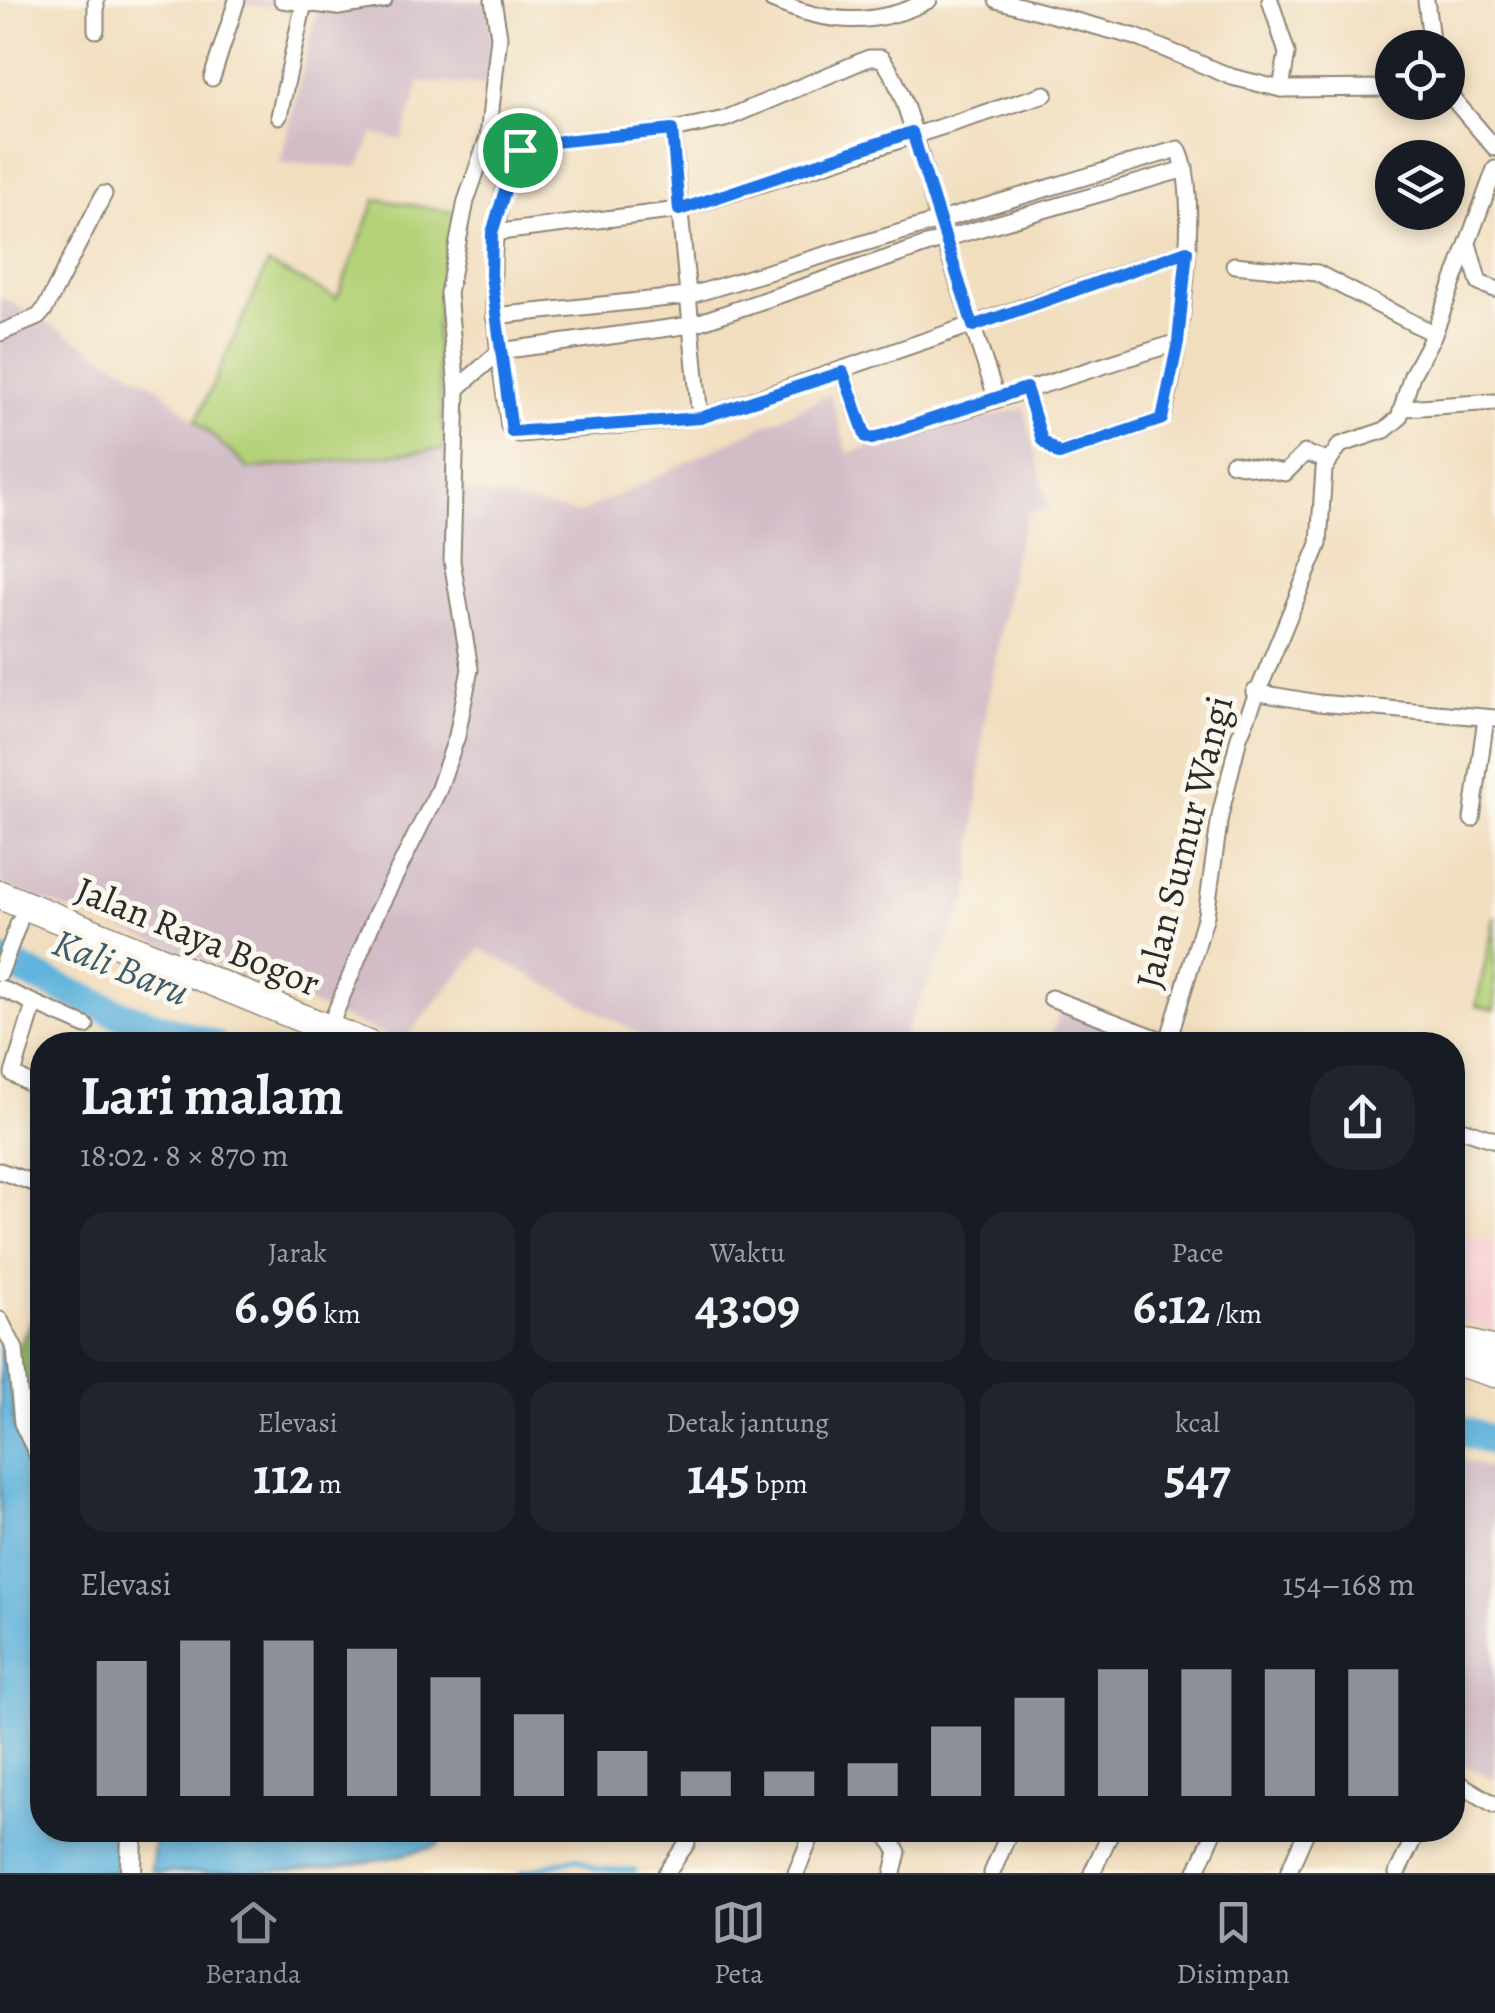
<!DOCTYPE html>
<html lang="id">
<meta charset="utf-8">
<style>
:root{--surface:#171b24;--page:#20242c;--text:#f1f3f6;--muted:#9ea1a6;--line:#363941;--accent:#8c9099}
body{margin:0;font-family:Alegreya,serif;background:var(--page);color:var(--text);height:100vh;display:flex;flex-direction:column;font-size:38px;white-space:nowrap}
*{box-sizing:border-box;margin:0}
p{font-size:32px;color:var(--muted)}
.icon{flex:none;width:55px;height:55px;fill:none;stroke:currentColor;stroke-width:2;stroke-linecap:round;stroke-linejoin:round}
.map{position:relative;flex:1;overflow:hidden}
.side{position:absolute;left:30px;top:1032px;width:1435px;height:810px;display:flex;flex-direction:column;background:var(--surface);border-radius:40px;box-shadow:0 5px 15px #0003}
.side>*{flex:none}
.tools{position:absolute;left:1375px;top:30px;display:grid;gap:20px}
.tools a{display:grid;place-items:center;width:90px;height:90px;border-radius:50%;background:var(--surface);box-shadow:0 5px 15px #0003;font-size:50px}
.pin{position:absolute;display:grid;place-items:center;width:85px;height:85px;color:#fff;margin:-42px;border:5px solid #fff;border-radius:50%;box-shadow:0 2px 10px #0007}
.round{display:grid;place-items:center;flex:none;width:105px;height:105px;border-radius:40px;background:var(--page)}
.overview{display:flex;align-items:center;justify-content:space-between;height:170px;padding:0 50px}
h1{font-size:55px;font-weight:700;line-height:75px}
.metrics{display:grid;grid-template-columns:repeat(3,1fr);gap:15px;height:170px;padding:10px 50px}
.metrics div{display:grid;align-content:center;border-radius:25px;background:var(--page);text-align:center}
.metrics b{font-size:50px;font-weight:700}
.metrics small{font-size:28px;font-weight:400}
.metrics p{font-size:28px}
.chart{height:280px;padding:20px 50px}
.chart p{display:flex;justify-content:space-between}
.chart svg{width:100%;height:180px;margin-top:10px;stroke:var(--accent);stroke-width:6}
.dock{display:flex;justify-content:space-around;align-items:center;height:140px;border-top:2px solid var(--line);background:var(--surface);font-size:28px;color:var(--muted)}
.dock a{display:grid;justify-items:center;gap:5px}
.dock .selected{color:var(--accent)}
.map>svg:first-child{display:block}
.built{fill:#f7cfd3}
.industrial{fill:#d2bdc7}
.green{fill:#b4d278;stroke:#707e52;stroke-width:2.5}
.forest{fill:#8fb468;stroke:#5d704a;stroke-width:2.5}
.water{fill:#61b3dc;stroke:#466f84;stroke-width:2.5}
.lines{fill:none;stroke-linecap:round;stroke-linejoin:round}
.stream{stroke:#61b3dc;stroke-width:5}
.river{stroke:#61b3dc;stroke-width:30}
.street-casing{stroke:#8e8475;stroke-width:19}
.secondary-casing{stroke:#8e8475;stroke-width:24}
.highway-casing{stroke:#8e8475;stroke-width:31}
.street{stroke:#fff;stroke-width:15}
.secondary{stroke:#fff;stroke-width:20}
.highway{stroke:#fff;stroke-width:28}
.route-casing{stroke:#fff;stroke-width:20}
.route{stroke:#1a73e8;stroke-width:12}
.labels{text-anchor:middle;dominant-baseline:central;stroke-width:10;stroke-linejoin:round;paint-order:stroke}
.street-label{font-size:38px;fill:#2b2b2b;stroke:#fbf7ec}
.water-label{font-size:40px;font-style:italic;fill:#3e5b69;stroke:#fbf7ec}
</style>
<div class="map">
<svg width="1495" height="1873" viewBox="0 0 1495 1873">
<rect width="100%" height="100%" fill="#fbf7ec"/>
<filter id="ink" filterUnits="userSpaceOnUse"><feTurbulence type="fractalNoise" baseFrequency=".01" numOctaves="2"/><feDisplacementMap in="SourceGraphic" scale="20" xChannelSelector="R" yChannelSelector="G"/><feConvolveMatrix kernelMatrix="1 2 1 2 8 2 1 2 1" color-interpolation-filters="sRGB"/></filter>
<filter id="wash" filterUnits="userSpaceOnUse"><feTurbulence type="fractalNoise" baseFrequency=".0048" numOctaves="4" result="noise"/><feDisplacementMap in="SourceGraphic" scale="40" xChannelSelector="R" yChannelSelector="G"/><feGaussianBlur stdDeviation="2.25" result="paint"/><feColorMatrix in="noise" values="0 0 0 0 0 0 0 0 0 0 0 0 0 0 0 0 0 1.4 0 .05"/><feComposite in="paint" operator="in"/></filter>
<g filter="url(#wash)">
<rect width="100%" height="100%" fill="#f1debf"/>
<path class="built" d="M 1453,1233 L 1495,1244 L 1495,1330 L 1453,1319 Z"/>
<g class="industrial">
<path d="M 209,0 L 487,0 L 493,44 L 488,85 L 420,82 L 402,140 L 373,134 L 359,167 L 280,163 L 317,12 Z"/>
<path d="M 0,296 L 158,387 L 249,469 L 444,449 L 466,490 L 578,514 L 830,394 L 848,453 L 1024,408 L 1049,510 L 1028,512 L 1014,554 L 985,719 L 969,896 L 899,1045 L 660,1045 L 481,949 L 402,1042 L 231,970 L 0,884 Z"/>
<path d="M 1062,1006 L 1171,1045 L 1047,1045 Z"/>
<path d="M 1452,1456 L 1495,1471 L 1495,1780 L 1453,1759 Z"/>
</g>
<g class="green">
<path d="M 376,199 L 460,213 L 436,326 L 444,449 L 249,469 L 196,421 L 268,264 L 337,298 Z"/>
<path d="M 1495,916 L 1495,1010 L 1476,1006 Z"/>
</g>
<path class="forest" d="M 42,1302 L 42,1482 L 15,1428 L 8,1364 Z"/>
<g class="water">
<path d="M 0,1342 L 8,1364 L 15,1428 L 42,1482 L 42,1830 L 121,1830 L 116,1873 L 0,1873 Z"/>
<path d="M 156,1830 L 441,1830 L 439,1845 C 355,1873 250,1873 159,1873 L 151,1871 Z"/>
</g>
<g class="lines">
<path class="stream" d="M 522,1873 L 576,1858 L 596,1869 L 635,1871"/>
<g class="river">
<path d="M 0,961 L 117,1013 L 213,1045"/>
<path d="M 1452,1428 L 1495,1441"/>
</g>
</g>
</g>
<g filter="url(#ink)">
<g class="lines">
<defs>
<g id="street">
<path d="M 282,0 L 338,7 L 340,0"/>
<path d="M 772,0 C 826,24 875,28 929,0"/>
<path d="M 997,0 L 1136,37 L 1232,77 L 1281,89 L 1392,88"/>
<path d="M 1270,0 L 1287,53 L 1281,89"/>
<path d="M 1426,0 L 1432,48"/>
<path d="M 338,7 L 384,0"/>
<path d="M 96,30 L 96,0"/>
<path d="M 212,78 L 237,0"/>
<path d="M 1448,93 L 1495,148"/>
<path d="M 279,116 L 304,3"/>
<path d="M 672,130 L 700,418"/>
<path d="M 492,233 L 679,210 L 1045,94"/>
<path d="M 1469,247 L 1479,283 L 1495,289"/>
<path d="M 1234,265 L 1317,273 L 1434,334"/>
<path d="M 494,316 L 688,296 L 1178,149 C 1203,195 1178,367 1162,419 L 1059,454 L 1042,440 L 1026,388"/>
<path d="M 0,333 L 38,317 L 45,309 L 104,194"/>
<path d="M 843,372 L 866,437 L 872,439 L 1178,342"/>
<path d="M 457,389 L 500,351 L 691,325 L 944,239 L 1185,169"/>
<path d="M 996,397 C 977,338 956,279 938,219 C 926,181 906,84 881,58 L 869,58 L 725,119 L 672,130 L 534,144 C 513,150 511,166 505,186 C 481,272 498,339 509,426 L 519,434 L 700,418 L 1187,251"/>
<path d="M 1405,408 L 1495,402"/>
<path d="M 1232,463 L 1285,473 L 1305,453 L 1328,461"/>
<path d="M 1254,692 L 1318,703 L 1495,718"/>
<path d="M 1472,819 L 1486,718"/>
<path d="M 0,973 L 19,922"/>
<path d="M 0,988 L 86,1026"/>
<path d="M 1051,998 L 1167,1042"/>
<path d="M 34,1005 L 13,1074 L 42,1091"/>
<path d="M 322,1045 L 376,914 L 438,791 L 457,736 L 470,669 L 452,561 L 457,389 L 448,293 L 466,201 L 488,137 L 499,36 L 493,0"/>
<path d="M 1167,1045 L 1206,915 L 1220,816 L 1239,737 L 1319,544 L 1324,469 L 1340,445 L 1385,430 L 1399,418 L 1412,375 L 1434,334 L 1495,169"/>
<path d="M 1452,1126 L 1495,1140"/>
<path d="M 0,1171 L 42,1186"/>
<path d="M 0,1320 L 15,1349 L 22,1423 L 42,1465"/>
<path d="M 1452,1779 L 1495,1805"/>
<path d="M 884,1830 L 898,1852 L 893,1873"/>
<path d="M 666,1873 L 687,1843 L 688,1830"/>
<path d="M 796,1873 L 814,1830"/>
<path d="M 992,1873 L 1010,1830"/>
<path d="M 1092,1873 L 1112,1830"/>
<path d="M 1196,1873 L 1215,1830"/>
<path d="M 1288,1873 L 1307,1830"/>
<path d="M 1397,1873 L 1418,1830"/>
</g>
<path id="secondary" d="M 131,1873 L 132,1830"/>
<g id="highway">
<path d="M 0,895 L 368,1045"/>
<path d="M 1452,1340 L 1495,1351"/>
<path d="M 1452,1360 L 1495,1373"/>
</g>
</defs>
<use href="#street" class="street-casing"/>
<use href="#secondary" class="secondary-casing"/>
<use href="#highway" class="highway-casing"/>
<use href="#street" class="street"/>
<use href="#secondary" class="secondary"/>
<use href="#highway" class="highway"/>
</g>
</g>
<g class="lines" filter="url(#ink)">
<defs>
<path id="route" d="M 672,130 L 679,210 L 912,132 L 973,326 L 1187,251 L 1178,342 L 1162,419 L 1059,454 L 1042,440 L 1026,388 L 872,439 L 866,437 L 843,372 L 700,418 L 512,432 L 491,275 L 492,233 L 516,154 L 534,144 Z"/>
</defs>
<use href="#route" class="route-casing"/>
<use href="#route" class="route"/>
</g>
<g class="labels">
<g class="street-label">
<text transform="translate(1184 842) rotate(-76)">Jalan Sumur Wangi</text>
<text transform="translate(198 936) rotate(22)">Jalan Raya Bogor</text>
</g>
<g class="water-label">
<text transform="translate(121 967) rotate(22)">Kali Baru</text>
</g>
</g>
</svg>
<div class="tools">
<a><svg class="icon" aria-label="locate" viewBox="0 0 24 24"><circle cx="12" cy="12" r="6"/><path d="M12 2v4M12 18v4M2 12h4M18 12h4"/></svg></a>
<a><svg class="icon" aria-label="layers" viewBox="0 0 24 24"><path d="M12 4l9 5-9 5-9-5zM3 14l9 5 9-5"/></svg></a>
</div>
<div class="pin" style="left:520px;top:150px;background:#1e9e55"><svg class="icon" aria-label="arrive" viewBox="0 0 24 24"><path d="M6 21V4h12l-3 4 3 4H6"/></svg></div>
<section class="side">
<div class="overview"><div><h1>Lari malam</h1><p>18:02 · 8 × 870 m</p></div><a class="round"><svg class="icon" aria-label="share" viewBox="0 0 24 24"><path d="M12 15V3M7 8l5-5 5 5M5 13v7h14v-7"/></svg></a></div>
<div class="metrics">
<div><p>Jarak</p><b>6.96<small> km</small></b></div>
<div><p>Waktu</p><b>43:09</b></div>
<div><p>Pace</p><b>6:12<small> /km</small></b></div>
</div>
<div class="metrics">
<div><p>Elevasi</p><b>112<small> m</small></b></div>
<div><p>Detak jantung</p><b>145<small> bpm</small></b></div>
<div><p>kcal</p><b>547</b></div>
</div>
<div class="chart"><p><span>Elevasi</span>154–168 m</p>
<svg viewBox="0 0 160 44" preserveAspectRatio="none"><path d="M5 44V11M15 44V6M25 44V6M35 44V8M45 44V15M55 44V24M65 44V33M75 44V38M85 44V38M95 44V36M105 44V27M115 44V20M125 44V13M135 44V13M145 44V13M155 44V13"/></svg>
</div>
</section>
</div>
<nav class="dock">
<a class="selected"><svg class="icon" aria-label="home" viewBox="0 0 24 24"><path d="M3 11l9-7 9 7M6 9v11h12V9"/></svg>Beranda</a>
<a><svg class="icon" aria-label="map" viewBox="0 0 24 24"><path d="M3 6l6-2 6 2 6-2v14l-6 2-6-2-6 2zM9 4v14M15 6v14"/></svg>Peta</a>
<a><svg class="icon" aria-label="saved" viewBox="0 0 24 24"><path d="M7 4h10v16l-5-4-5 4z"/></svg>Disimpan</a>
</nav>
